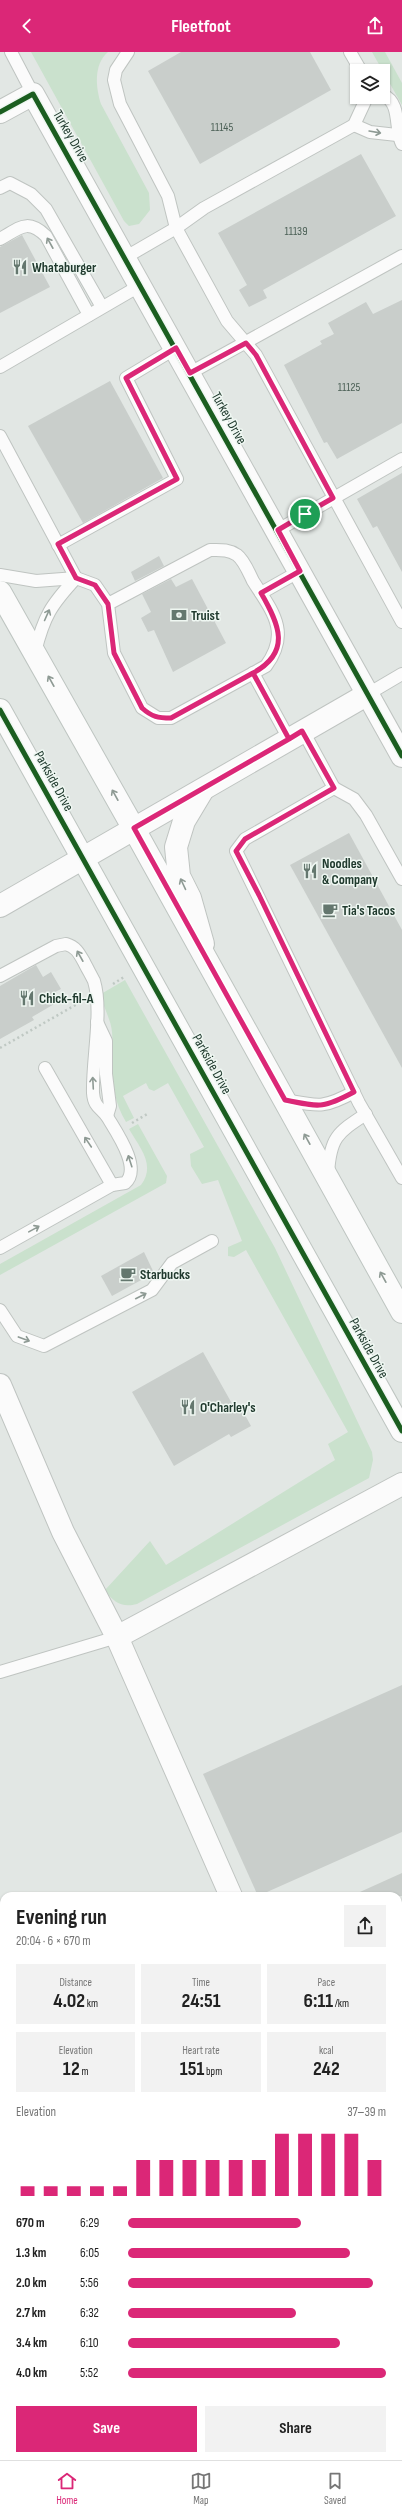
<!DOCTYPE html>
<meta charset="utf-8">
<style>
:root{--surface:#fff;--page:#f2f2f2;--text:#222;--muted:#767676;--line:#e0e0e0;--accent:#db2777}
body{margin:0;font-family:"Sofia Sans Condensed",sans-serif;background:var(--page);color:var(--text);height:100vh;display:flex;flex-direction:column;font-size:15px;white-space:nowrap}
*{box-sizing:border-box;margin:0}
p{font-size:13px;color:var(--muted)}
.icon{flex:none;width:22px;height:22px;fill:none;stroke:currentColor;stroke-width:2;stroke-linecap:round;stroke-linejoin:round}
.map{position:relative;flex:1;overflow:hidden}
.drawer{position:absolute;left:0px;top:1840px;width:402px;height:568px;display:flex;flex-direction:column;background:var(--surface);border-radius:12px 12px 0 0;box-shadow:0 1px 3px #0004}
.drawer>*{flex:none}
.tools{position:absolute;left:350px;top:12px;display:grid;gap:8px}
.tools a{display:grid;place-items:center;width:40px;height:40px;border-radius:0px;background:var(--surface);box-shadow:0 1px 3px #0004;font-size:20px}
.pin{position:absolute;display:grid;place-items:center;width:34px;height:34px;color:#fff;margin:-17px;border:2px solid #fff;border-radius:50%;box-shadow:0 1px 4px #0007}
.round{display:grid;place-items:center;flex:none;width:42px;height:42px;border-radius:0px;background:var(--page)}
.head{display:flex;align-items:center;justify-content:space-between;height:68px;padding:0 16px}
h1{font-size:22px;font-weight:700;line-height:30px}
.stats{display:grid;grid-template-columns:repeat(3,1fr);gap:6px;height:68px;padding:4px 16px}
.stats div{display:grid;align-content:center;border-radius:0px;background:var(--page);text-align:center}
.stats b{font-size:20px;font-weight:700}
.stats small{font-size:11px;font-weight:400}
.stats p{font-size:11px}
.chart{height:112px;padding:8px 16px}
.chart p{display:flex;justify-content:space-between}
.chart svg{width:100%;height:72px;margin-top:4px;stroke:var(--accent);stroke-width:6}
.action{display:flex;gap:8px;margin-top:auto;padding:8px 16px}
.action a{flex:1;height:46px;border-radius:0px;background:var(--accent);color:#fff;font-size:16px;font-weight:700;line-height:46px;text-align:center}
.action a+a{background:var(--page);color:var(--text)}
ul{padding:0 16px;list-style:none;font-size:13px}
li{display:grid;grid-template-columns:64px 48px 1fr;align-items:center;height:30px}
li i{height:10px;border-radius:5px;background:var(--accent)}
header{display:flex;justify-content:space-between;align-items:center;height:52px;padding:0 16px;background:var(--accent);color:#fff;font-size:18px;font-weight:700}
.menu{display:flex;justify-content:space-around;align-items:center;height:56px;border-top:1px solid var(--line);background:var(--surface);font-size:11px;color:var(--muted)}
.menu a{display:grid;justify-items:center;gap:2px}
.menu .on{color:var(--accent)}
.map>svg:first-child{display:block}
.green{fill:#cae1cd}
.building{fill:#c9cecb}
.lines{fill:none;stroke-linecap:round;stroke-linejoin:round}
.lane-casing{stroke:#bfc4c1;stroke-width:14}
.street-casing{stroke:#bfc4c1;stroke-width:24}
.secondary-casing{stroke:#bec5c1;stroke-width:24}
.path{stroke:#bfc8c3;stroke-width:2.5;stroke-dasharray:2 3;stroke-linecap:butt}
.lane{stroke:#fbfbfb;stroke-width:12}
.street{stroke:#fbfbfb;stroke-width:22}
.secondary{stroke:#fbfbfb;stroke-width:22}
.cycleway-casing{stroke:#eff7f2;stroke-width:8}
.cycleway{stroke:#1b5e20;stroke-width:5}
.oneway{stroke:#8e9a94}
.route-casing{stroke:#fff;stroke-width:8}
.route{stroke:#db2777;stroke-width:5}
.labels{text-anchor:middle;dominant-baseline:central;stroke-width:3;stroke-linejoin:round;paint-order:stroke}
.number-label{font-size:12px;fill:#4b6056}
.street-label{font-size:14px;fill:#203a2e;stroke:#eff7f2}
.poi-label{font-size:14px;font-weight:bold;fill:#203a2e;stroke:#eff7f2;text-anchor:start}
</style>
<header><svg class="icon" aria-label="back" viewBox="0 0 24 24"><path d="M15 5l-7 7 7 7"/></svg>Fleetfoot<svg class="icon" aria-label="share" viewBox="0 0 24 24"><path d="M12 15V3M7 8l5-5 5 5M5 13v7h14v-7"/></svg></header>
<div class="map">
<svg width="402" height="2408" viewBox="0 0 402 2408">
<rect width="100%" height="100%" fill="#e2e7e4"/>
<g class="green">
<path d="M 31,0 L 108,0 C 93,13 96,36 101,52 L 149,141 L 150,158 L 139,172 L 129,174 L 124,169 Z"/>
<path d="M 372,0 L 385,0 L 402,31 L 402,53 Z"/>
<path d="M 125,928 L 275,1196 L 372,1400 L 373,1408 L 369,1426 L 137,1552 C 122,1556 113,1550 105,1538 L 150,1489 L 166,1513 L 335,1408 L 328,1392 L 348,1380 L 246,1198 L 234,1205 L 228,1204 L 228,1195 L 242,1189 L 218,1128 L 202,1132 L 191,1114 L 190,1102 L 204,1095 L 168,1031 L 154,1039 L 149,1037 L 146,1031 L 123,1044 L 134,1066 L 126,1070 C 107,1038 115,1015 112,980 C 111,967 103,956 101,942 Z"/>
<path d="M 138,1072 L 167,1124 L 166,1131 L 0,1223 L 0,1212 L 141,1133 C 156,1113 140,1096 129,1077 Z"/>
</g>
<g class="building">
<path d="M 181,0 L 310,0 L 331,38 L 200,112 L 148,19 Z"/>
<path d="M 361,102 L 396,164 L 263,238 L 267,246 L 249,255 L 239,238 L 247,233 L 218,181 Z"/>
<path d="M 22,183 L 50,235 L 0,261 L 0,195 Z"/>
<path d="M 402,248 L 402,371 L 337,407 L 327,390 L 324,391 L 284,313 L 322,292 L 320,289 L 334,282 L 328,271 L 366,250 L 373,262 Z"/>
<path d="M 110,329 L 163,426 L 83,471 L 28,374 Z"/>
<path d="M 402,421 L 402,520 L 377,474 L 373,476 L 357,447 Z"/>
<path d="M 159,504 L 164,514 L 135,529 L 131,520 Z"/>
<path d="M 171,527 L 176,535 L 192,527 L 226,591 L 173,620 L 154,578 L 148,580 L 141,566 L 151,560 L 142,542 Z"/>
<path d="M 349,781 L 402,878 L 402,1016 L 290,813 Z"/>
<path d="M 36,913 L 43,925 L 51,920 L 61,937 L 51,942 L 56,951 L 32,965 L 34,968 L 0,987 L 0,934 Z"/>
<path d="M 144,1200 L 154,1221 L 112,1244 L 101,1224 Z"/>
<path d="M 203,1300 L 235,1357 L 240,1354 L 251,1374 L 231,1385 L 229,1382 L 174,1414 L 132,1340 Z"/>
<path d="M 402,1633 L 402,1780 L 258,1844 L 203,1722 Z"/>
<path d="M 402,1821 L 402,1844 L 351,1844 Z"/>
</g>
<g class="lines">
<defs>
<g id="lane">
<path d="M 11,0 L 33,42"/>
<path d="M 128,0 L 116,18 L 114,28 L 120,52 L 168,144 L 176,176 L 227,269 L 256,303 L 402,570"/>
<path d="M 350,0 L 361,19"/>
<path d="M 383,43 C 402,51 394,78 402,92"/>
<path d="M 354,73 L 370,80 L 397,83"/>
<path d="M 0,136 L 10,131 L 31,142 L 46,157 L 102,255"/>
<path d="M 0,187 C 20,176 27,166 46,184 L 89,263"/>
<path d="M 126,205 L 176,176 L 204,156 L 354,73 L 367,45"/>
<path d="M 0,315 L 141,233"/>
<path d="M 190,321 L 402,204"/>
<path d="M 0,384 L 76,526"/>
<path d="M 278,478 L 402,407"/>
<path d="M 58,493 L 177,427 L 126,326 L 176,296"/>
<path d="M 0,523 L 36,529 L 76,526 L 95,533 L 108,552 L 114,601 L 142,656 L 158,666 L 171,666 L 266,614 C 291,580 272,559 253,529 C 249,521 244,508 237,503 C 228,497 220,498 210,498 L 108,552"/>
<path d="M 261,541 L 300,519"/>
<path d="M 35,600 C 44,564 51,553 76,526"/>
<path d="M 253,621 L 289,687"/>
<path d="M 368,642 L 402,622"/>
<path d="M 303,679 L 334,736 L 245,787 L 236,799 L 359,1051 L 402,1126"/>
<path d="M 334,736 L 354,747 L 366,763 L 402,827"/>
<path d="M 0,924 L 56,894 L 66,892 C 76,895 79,901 84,910 C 87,916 91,923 94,929 C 103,959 92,1008 93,1041 C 94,1056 102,1056 108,1066 C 117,1081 142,1117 125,1131 L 112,1133 L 0,1196"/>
<path d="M 97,970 L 106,989 L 106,1022 L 110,1054 L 107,1064"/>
<path d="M 45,1016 L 112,1133"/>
<path d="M 285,1048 C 318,1054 323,1057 354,1040"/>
<path d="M 328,1122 C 330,1086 337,1081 366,1062"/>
<path d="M 0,1258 L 17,1284 L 44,1294 L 152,1238 L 172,1211 L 212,1189"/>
<path d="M 0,1620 L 117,1585"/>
<path d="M 398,2122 L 402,2118"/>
<path d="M 398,2142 L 402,2158"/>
</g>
<g id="street">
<path d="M 0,60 L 33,42 L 402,704"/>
<path d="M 202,739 L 184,769 L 176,795 L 179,824 L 190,846 L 203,892"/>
<path d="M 0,854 L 368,642"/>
<path d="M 0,1333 L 63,1480 L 117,1585 L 231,1844"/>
<path d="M 117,1585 L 402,1432"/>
<path d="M 398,2046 L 402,2045"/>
<path d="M 398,2215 L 402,2225"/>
</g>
<g id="secondary">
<path d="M 0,540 L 134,777 L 402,1260"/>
<path d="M 0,658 L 402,1379"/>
</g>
</defs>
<use href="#lane" class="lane-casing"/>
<use href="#street" class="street-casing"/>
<use href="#secondary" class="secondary-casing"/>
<g class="path">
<path d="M 113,932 L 124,925"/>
<path d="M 0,996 L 79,951"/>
<path d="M 132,1071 L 149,1061"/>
</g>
<use href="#lane" class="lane"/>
<use href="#street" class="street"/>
<use href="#secondary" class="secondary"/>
<defs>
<g id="cycleway">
<path d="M 0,60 L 33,42 L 402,704"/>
<path d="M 0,658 L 402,1379"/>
</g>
</defs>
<use href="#cycleway" class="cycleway-casing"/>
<use href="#cycleway" class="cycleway"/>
</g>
<defs><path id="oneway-shaft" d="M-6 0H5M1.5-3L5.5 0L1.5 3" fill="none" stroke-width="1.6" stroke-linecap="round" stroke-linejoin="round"/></defs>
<g class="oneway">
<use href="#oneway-shaft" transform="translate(375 80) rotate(10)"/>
<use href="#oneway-shaft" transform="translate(50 191) rotate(-119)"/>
<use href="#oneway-shaft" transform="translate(47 563) rotate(-66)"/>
<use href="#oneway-shaft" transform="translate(51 629) rotate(-119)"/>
<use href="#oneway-shaft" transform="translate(115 743) rotate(-119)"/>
<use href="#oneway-shaft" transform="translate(183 832) rotate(-115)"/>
<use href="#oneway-shaft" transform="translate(80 904) rotate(-119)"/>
<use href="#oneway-shaft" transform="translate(93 1031) rotate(-93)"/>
<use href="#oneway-shaft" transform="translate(307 1087) rotate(-119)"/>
<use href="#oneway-shaft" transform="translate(88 1090) rotate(-124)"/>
<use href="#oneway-shaft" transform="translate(130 1109) rotate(-108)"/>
<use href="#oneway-shaft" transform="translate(34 1177) rotate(-29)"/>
<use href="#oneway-shaft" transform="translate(383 1225) rotate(-119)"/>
<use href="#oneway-shaft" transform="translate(141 1244) rotate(-27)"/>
<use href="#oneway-shaft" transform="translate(24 1287) rotate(20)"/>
</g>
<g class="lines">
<defs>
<path id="route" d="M 305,462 L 278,478 L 300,519 L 261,541 C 279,572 292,600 253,621 L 289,687 L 134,776 L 285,1048 C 320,1055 322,1057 354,1040 L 259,843 L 236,799 L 245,787 L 334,736 L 302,679 L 289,687 L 253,621 L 171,666 C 158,666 152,665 142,656 L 114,601 L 108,552 L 95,533 L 76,526 L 58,492 L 177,427 L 126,326 L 176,296 L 190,321 L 246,291 L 256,303 L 333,446 L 305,462"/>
</defs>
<use href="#route" class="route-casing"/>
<use href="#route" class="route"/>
</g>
<defs>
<symbol id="restaurant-bare" viewBox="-9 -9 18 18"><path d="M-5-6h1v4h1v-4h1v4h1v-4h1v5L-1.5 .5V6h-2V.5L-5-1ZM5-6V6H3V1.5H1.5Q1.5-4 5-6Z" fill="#64776e" stroke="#eff7f2" stroke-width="2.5" paint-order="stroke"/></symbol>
<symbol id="bank-bare" viewBox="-9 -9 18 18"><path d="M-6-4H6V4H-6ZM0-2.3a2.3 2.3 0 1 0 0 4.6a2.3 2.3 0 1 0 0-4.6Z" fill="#64776e" stroke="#eff7f2" stroke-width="2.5" paint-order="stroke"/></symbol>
<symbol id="cafe-bare" viewBox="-9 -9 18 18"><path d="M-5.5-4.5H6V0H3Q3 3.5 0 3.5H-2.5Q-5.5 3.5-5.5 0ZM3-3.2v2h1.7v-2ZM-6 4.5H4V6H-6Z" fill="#64776e" stroke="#eff7f2" stroke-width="2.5" paint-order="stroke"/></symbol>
</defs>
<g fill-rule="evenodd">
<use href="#restaurant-bare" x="9" y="204" width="22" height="22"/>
<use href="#bank-bare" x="168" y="552" width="22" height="22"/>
<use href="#restaurant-bare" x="299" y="808" width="22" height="22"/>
<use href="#cafe-bare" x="319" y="847" width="22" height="22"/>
<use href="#restaurant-bare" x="16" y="935" width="22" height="22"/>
<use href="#cafe-bare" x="117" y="1211" width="22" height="22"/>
<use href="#restaurant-bare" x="177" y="1344" width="22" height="22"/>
</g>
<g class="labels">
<g class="number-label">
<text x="222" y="75">11145</text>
<text x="296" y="179">11139</text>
<text x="349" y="335">11125</text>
</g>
<g class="street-label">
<text transform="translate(71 84) rotate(60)">Turkey Drive</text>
<text transform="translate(229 366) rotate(61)">Turkey Drive</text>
<text transform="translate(54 729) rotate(61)">Parkside Drive</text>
<text transform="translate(212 1012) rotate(61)">Parkside Drive</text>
<text transform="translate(369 1296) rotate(61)">Parkside Drive</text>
</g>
<g class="poi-label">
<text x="32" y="215">Whataburger</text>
<text x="191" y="563">Truist</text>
<text x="322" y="811">Noodles<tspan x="322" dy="16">&amp; Company</tspan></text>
<text x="342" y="858">Tia's Tacos</text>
<text x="39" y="946">Chick-fil-A</text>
<text x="140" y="1222">Starbucks</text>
<text x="200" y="1355">O'Charley's</text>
</g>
</g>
</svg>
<div class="tools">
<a><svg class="icon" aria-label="layers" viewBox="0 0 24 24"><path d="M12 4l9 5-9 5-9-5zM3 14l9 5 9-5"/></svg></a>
</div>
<div class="pin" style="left:305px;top:462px;background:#1e9e55"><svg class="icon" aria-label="arrive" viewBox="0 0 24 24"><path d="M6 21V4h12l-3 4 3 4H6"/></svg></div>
<section class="drawer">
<div class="head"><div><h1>Evening run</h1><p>20:04 · 6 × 670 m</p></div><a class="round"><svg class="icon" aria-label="share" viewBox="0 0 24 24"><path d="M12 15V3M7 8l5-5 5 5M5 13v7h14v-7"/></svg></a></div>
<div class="stats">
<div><p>Distance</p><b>4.02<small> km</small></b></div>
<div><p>Time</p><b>24:51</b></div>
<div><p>Pace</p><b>6:11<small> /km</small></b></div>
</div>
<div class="stats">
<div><p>Elevation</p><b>12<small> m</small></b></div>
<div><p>Heart rate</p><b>151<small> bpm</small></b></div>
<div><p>kcal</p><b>242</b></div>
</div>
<div class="chart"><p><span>Elevation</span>37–39 m</p>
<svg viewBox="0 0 160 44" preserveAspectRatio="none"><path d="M5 44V38M15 44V38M25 44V38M35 44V38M45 44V38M55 44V22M65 44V22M75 44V22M85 44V22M95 44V22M105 44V22M115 44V6M125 44V6M135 44V6M145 44V6M155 44V22"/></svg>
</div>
<ul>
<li><b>670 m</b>6:29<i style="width:67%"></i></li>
<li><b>1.3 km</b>6:05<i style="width:86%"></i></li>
<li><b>2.0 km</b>5:56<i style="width:95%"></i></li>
<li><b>2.7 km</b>6:32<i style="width:65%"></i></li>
<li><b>3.4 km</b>6:10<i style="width:82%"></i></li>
<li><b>4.0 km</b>5:52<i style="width:100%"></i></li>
</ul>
<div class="action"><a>Save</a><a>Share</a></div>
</section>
</div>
<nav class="menu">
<a class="on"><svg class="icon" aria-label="home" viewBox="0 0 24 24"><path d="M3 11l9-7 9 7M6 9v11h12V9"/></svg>Home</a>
<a><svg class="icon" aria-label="map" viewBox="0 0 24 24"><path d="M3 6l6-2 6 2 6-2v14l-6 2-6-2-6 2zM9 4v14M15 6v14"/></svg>Map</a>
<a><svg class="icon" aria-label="saved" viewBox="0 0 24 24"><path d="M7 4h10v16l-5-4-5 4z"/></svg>Saved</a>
</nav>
